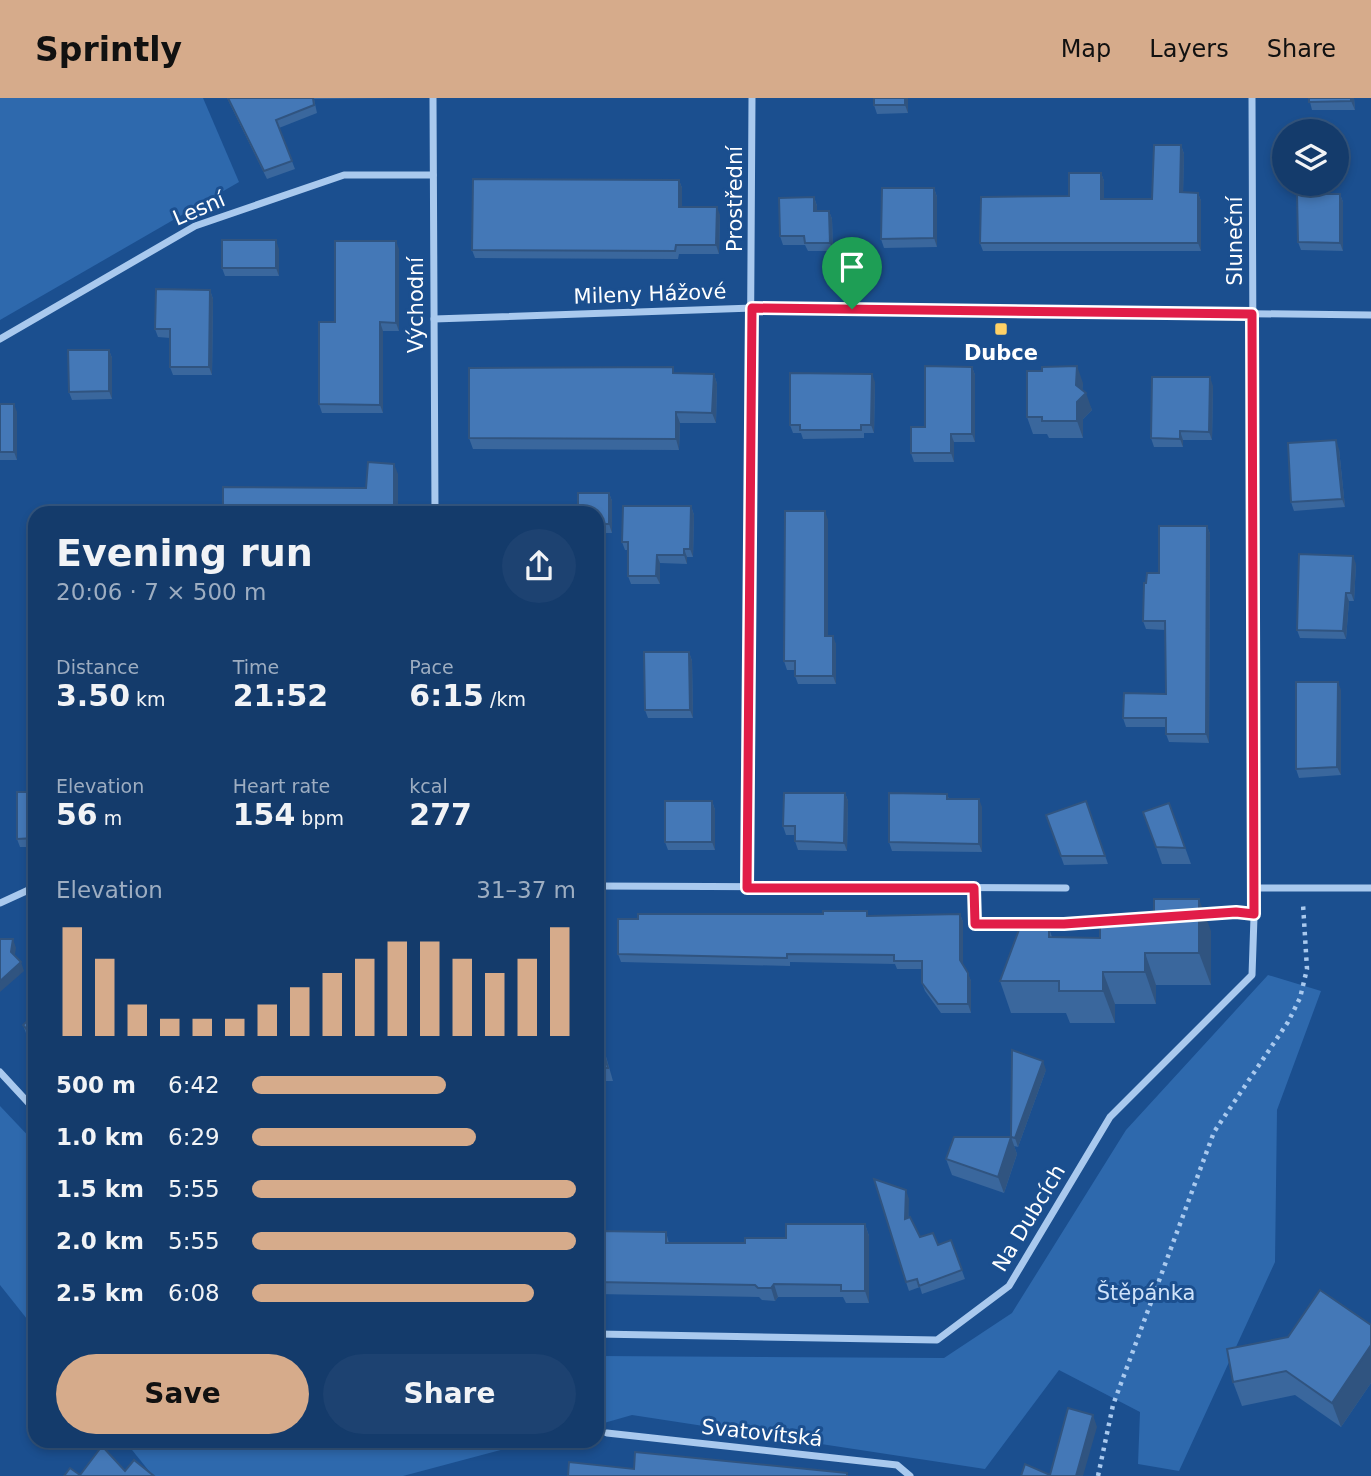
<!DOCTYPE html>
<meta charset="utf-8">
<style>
:root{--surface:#143b6b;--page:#1d4271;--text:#f1f3f6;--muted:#9dadc1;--line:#33557e;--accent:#d6ab8b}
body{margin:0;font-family:"DejaVu Sans",sans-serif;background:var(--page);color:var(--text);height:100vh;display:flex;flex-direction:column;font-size:26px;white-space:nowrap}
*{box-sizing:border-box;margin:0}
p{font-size:23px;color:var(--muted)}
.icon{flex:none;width:38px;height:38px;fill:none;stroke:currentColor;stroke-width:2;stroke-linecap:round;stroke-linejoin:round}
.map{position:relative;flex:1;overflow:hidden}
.details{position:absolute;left:28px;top:408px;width:576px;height:942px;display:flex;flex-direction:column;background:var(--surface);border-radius:21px;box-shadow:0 4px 10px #0003,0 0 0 2px var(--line)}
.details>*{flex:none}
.buttons{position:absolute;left:1272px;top:21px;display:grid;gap:14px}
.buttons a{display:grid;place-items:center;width:77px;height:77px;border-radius:50%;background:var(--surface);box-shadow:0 4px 10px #0003,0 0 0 2px var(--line);font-size:35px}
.pin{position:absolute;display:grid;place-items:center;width:60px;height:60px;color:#fff;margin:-72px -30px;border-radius:50% 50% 50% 0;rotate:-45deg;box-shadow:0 0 7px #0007}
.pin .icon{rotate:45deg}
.round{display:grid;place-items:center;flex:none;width:74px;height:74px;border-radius:37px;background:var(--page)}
.summary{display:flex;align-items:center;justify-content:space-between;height:119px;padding:0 28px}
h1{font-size:38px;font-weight:700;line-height:52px}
.metrics{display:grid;grid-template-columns:repeat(3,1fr);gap:10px;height:119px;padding:7px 28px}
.metrics div{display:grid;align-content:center}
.metrics b{font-size:30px;font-weight:700}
.metrics small{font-size:19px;font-weight:400}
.metrics p{font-size:19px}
.chart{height:196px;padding:14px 28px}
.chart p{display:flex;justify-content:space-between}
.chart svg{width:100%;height:126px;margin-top:7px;stroke:var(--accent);stroke-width:6}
.primary-button{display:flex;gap:14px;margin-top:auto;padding:14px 28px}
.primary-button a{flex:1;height:80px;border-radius:42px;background:var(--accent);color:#111;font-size:28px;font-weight:700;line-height:80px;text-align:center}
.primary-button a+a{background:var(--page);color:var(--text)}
ul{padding:0 28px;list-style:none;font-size:23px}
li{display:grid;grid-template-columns:112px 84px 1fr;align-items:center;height:52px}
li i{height:18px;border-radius:9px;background:var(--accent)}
header{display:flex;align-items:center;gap:42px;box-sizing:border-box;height:98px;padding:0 35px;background:var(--accent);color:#111}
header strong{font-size:33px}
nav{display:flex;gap:38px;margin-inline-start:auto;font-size:24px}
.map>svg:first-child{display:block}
.green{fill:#2e69ad}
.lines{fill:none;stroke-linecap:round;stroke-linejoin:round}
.path{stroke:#a9c9ee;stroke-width:4.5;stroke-dasharray:3.5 5;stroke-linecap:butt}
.street{stroke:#a9c9ee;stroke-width:7}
.wall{fill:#3a679d}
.shaded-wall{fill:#305480}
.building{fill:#4478b7;stroke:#305480;stroke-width:2}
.route-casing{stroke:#fff;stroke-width:14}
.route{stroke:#e11d48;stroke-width:9}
.poi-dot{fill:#ffd166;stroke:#1b4f8f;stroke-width:2.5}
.labels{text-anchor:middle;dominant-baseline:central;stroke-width:6;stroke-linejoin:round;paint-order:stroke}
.street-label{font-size:21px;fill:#fff;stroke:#1b4f8f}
.poi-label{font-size:21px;font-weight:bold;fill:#fff;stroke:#1b4f8f}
.park-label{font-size:21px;fill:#cfe3fa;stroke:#1b4f8f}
</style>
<header>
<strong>Sprintly</strong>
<nav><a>Map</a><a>Layers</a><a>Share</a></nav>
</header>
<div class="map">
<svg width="1371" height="1378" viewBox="0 0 1371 1378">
<rect width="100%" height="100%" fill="#1b4f8f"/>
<g class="green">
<path d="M 0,0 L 203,0 L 239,84 L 0,222 Z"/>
<path d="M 1268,877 L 1321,893 L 1277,1012 L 1275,1164 L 1179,1373 L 1138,1366 L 1140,1314 L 1059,1272 L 985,1371 L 632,1317 L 597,1327 L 597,1258 L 944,1260 L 1012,1215 L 1126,1032 Z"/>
<path d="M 0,1008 L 35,1045 L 35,1231 L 0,1187 Z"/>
<path d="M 124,1342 L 538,1342 L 403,1378 L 153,1378 Z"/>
</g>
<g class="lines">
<g class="path">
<path d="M 975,808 L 975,826 L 1106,823"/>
<path d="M 1202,817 L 1239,815"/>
<path d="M 1098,1378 L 1113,1307 L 1214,1034 L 1288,924 L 1300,900 L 1307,871 L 1303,806"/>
</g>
<g class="street">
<path d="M 433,0 L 435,415"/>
<path d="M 434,221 L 753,210 L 1371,217"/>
<path d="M 0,241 L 195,128 L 344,77 L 433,77"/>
<path d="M 597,788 L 1066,790"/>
<path d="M 747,790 L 752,0"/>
<path d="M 1255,790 L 1371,790"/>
<path d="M 0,805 L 35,789"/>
<path d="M 0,974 L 35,1012"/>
<path d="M 597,1236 L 937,1242 L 1009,1188 L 1110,1019 L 1252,877 L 1255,790 L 1252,0"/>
<path d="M 607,1335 L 897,1367 L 910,1378"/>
</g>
</g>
<g class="wall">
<path d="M 227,0 L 395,0 L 314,1 L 317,15 L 279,30 L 295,71 L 267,81 Z"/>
<path d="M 908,0 L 908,15 L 877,16 L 874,7 Z"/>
<path d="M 1309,0 L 1354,0 L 1355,12 L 1312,12 Z"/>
<path d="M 1181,47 L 1184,56 L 1183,94 L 1198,95 L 1201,103 L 1201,153 L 983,153 L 980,145 L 1069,98 L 1101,75 L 1104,83 L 1104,101 L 1152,101 Z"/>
<path d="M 679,82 L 682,90 L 682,109 L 720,117 L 719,156 L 679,156 L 678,161 L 475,160 L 472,152 Z"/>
<path d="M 934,90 L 937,99 L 937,149 L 884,150 L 881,141 Z"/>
<path d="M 1340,96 L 1343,104 L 1343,153 L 1301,152 L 1298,144 Z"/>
<path d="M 814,99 L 817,108 L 817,113 L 829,113 L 832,121 L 833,153 L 808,153 L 805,147 L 783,147 L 780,138 Z"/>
<path d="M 279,151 L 279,178 L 225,178 L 222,170 Z"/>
<path d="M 399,151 L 399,233 L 383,233 L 383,315 L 322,315 L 319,306 Z"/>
<path d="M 210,192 L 213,201 L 212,277 L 173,277 L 170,269 L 170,240 L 158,239 L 155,231 Z"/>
<path d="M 109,252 L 112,260 L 112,301 L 72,302 L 69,294 Z"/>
<path d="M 972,269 L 975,277 L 975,344 L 954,344 L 954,364 L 914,364 L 911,355 L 925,329 Z"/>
<path d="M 675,275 L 714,276 L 717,286 L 716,325 L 680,325 L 679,352 L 473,351 L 469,340 Z"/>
<path d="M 875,284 L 874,335 L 864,335 L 864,340 L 803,341 L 801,335 L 793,335 L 790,327 Z"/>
<path d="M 1083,285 L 1082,292 L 1092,312 L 1083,321 L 1083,340 L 1049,340 L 1047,336 L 1033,336 L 1027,319 Z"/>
<path d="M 1213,288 L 1212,342 L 1183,342 L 1183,349 L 1154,349 L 1151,340 Z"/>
<path d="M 0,306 L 17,314 L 17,362 L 0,362 Z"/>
<path d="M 1339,351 L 1345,409 L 1294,413 L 1291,404 Z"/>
<path d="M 609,395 L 612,403 L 612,435 L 597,435 L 597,415 Z"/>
<path d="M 691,408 L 694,417 L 693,459 L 687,459 L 687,466 L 660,465 L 660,486 L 631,486 L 628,478 L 628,452 L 625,452 L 622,444 Z"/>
<path d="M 828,422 L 828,538 L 836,546 L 836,586 L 798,586 L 795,578 L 795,572 L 787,572 L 784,563 Z"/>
<path d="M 1207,428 L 1210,436 L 1209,645 L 1169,644 L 1166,636 L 1166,629 L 1126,629 L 1123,620 L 1166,596 L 1165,532 L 1146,531 L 1143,523 L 1146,485 L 1159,475 Z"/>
<path d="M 1356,466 L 1354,503 L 1349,503 L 1346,541 L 1300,540 L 1297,532 Z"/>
<path d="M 689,554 L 692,563 L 693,620 L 648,620 L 645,612 Z"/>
<path d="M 1341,592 L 1341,677 L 1299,680 L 1296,671 Z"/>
<path d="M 35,694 L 35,749 L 20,749 L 17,741 Z"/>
<path d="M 845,695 L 848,703 L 847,753 L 798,752 L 795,743 L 795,737 L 786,737 L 783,728 Z"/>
<path d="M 947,696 L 949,701 L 982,709 L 982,754 L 892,753 L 889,744 Z"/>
<path d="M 712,703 L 715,712 L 715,752 L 668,752 L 665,744 Z"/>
<path d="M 1086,703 L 1108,766 L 1064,767 L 1046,717 Z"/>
<path d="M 1169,705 L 1191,766 L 1162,766 L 1156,749 Z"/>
<path d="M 960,816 L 963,824 L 963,867 L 971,883 L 971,915 L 941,915 L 925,893 L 922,885 L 922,871 L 897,871 L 895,866 L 790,864 L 790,868 L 621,864 L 618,856 L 869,818 Z"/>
<path d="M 1049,830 L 1052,839 L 1100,840 L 1211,833 L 1211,887 L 1156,887 L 1156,906 L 1115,906 L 1115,925 L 1070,925 L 1066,915 L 1011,915 L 1000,883 Z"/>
<path d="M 35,916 L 35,946 L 26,935 L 23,927 Z"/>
<path d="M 597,942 L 605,955 L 613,983 L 597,983 Z"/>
<path d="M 1046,972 L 1018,1049 L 1014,1048 L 1017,1056 L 1004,1095 L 952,1077 L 946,1061 L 1011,1039 Z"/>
<path d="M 909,1101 L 908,1119 L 920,1139 L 938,1147 L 951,1142 L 965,1181 L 922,1196 L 920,1189 L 909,1193 L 906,1184 Z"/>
<path d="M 865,1126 L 869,1138 L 869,1205 L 846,1205 L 843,1199 L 778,1199 L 775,1203 L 762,1202 L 759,1199 L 597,1196 L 597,1133 L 666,1134 L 669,1145 L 745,1145 L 786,1140 Z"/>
<path d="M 1371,1227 L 1371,1285 L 1341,1329 L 1295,1297 L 1242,1308 L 1233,1284 Z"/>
</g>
<g class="shaded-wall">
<path d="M 905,0 L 908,0 L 908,15 L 905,7 Z"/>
<path d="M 1351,0 L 1354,0 L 1355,12 L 1351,3 Z"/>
<path d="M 1181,47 L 1184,56 L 1183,103 L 1180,94 Z"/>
<path d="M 1101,75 L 1104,83 L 1104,109 L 1101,101 Z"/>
<path d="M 679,82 L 682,90 L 682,117 L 679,109 Z"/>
<path d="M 934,90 L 937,99 L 937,149 L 934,140 Z"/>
<path d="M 1198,95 L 1201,103 L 1201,153 L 1198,145 Z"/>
<path d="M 1340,96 L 1343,104 L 1343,153 L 1340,145 Z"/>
<path d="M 814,99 L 817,108 L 817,122 L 814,113 Z"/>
<path d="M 717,109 L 720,117 L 719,156 L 716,147 Z"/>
<path d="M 829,113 L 832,121 L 833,153 L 830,145 Z"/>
<path d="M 276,142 L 279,151 L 279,178 L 276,170 Z"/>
<path d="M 396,143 L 399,151 L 399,233 L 396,225 Z"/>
<path d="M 210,192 L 213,201 L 212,277 L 209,269 Z"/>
<path d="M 380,224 L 383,233 L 383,315 L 380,307 Z"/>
<path d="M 109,252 L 112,260 L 112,301 L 109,293 Z"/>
<path d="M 1077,268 L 1083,285 L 1082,299 L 1086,295 L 1092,312 L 1083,321 L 1083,340 L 1077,323 Z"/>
<path d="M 972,269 L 975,277 L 975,344 L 972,336 Z"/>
<path d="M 714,276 L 717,286 L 716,325 L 712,315 Z"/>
<path d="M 872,276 L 875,284 L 874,335 L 871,327 Z"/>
<path d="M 1210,279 L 1213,288 L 1212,342 L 1209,334 Z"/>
<path d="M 14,306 L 17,314 L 17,362 L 14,354 Z"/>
<path d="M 676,314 L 680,325 L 679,352 L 676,341 Z"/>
<path d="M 1180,333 L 1183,342 L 1183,349 L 1180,341 Z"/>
<path d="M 951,336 L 954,344 L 954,364 L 951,355 Z"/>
<path d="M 1336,342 L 1339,351 L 1345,409 L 1342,401 Z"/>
<path d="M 394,366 L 398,376 L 398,415 L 394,415 Z"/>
<path d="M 609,395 L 612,403 L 612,435 L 609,426 Z"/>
<path d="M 691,408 L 694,417 L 693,459 L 690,451 Z"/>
<path d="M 825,413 L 828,422 L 828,546 L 825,538 Z"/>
<path d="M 1207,428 L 1210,436 L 1209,645 L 1206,636 Z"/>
<path d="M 684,451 L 687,459 L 687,466 L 684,457 Z"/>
<path d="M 657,457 L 660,465 L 660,486 L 656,478 Z"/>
<path d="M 1353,458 L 1356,466 L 1354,503 L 1351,495 Z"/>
<path d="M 1346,495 L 1349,503 L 1346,541 L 1343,533 Z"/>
<path d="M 833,538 L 836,546 L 836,586 L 833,578 Z"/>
<path d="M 689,554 L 692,563 L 693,620 L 690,612 Z"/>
<path d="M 1338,584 L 1341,592 L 1341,677 L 1337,669 Z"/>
<path d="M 845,695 L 848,703 L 847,753 L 844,745 Z"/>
<path d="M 979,701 L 982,709 L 982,754 L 979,746 Z"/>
<path d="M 712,703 L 715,712 L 715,752 L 712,744 Z"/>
<path d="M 1199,801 L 1211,833 L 1211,887 L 1199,855 Z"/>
<path d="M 960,816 L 963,824 L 963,871 L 960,862 Z"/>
<path d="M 13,841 L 16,850 L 14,862 L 11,854 Z"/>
<path d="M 1145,855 L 1156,887 L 1156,906 L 1145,874 Z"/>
<path d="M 21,864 L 24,873 L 0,894 L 0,883 Z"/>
<path d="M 1103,874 L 1115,906 L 1115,925 L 1103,893 Z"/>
<path d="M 968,875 L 971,883 L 971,915 L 968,906 Z"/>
<path d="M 1043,963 L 1046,972 L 1018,1049 L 1015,1040 Z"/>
<path d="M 1011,1039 L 1017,1056 L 1004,1095 L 998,1079 Z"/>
<path d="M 906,1092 L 909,1101 L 908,1129 L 905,1121 Z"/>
<path d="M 865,1126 L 869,1138 L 869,1205 L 865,1193 Z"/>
<path d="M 774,1186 L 778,1199 L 775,1203 L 771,1190 Z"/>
<path d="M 1371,1247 L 1371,1285 L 1341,1329 L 1332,1305 Z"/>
<path d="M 1093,1317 L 1097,1329 L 1083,1378 L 1076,1378 Z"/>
</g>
<g class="building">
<path d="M 228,0 L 313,0 L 314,7 L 276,22 L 292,63 L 264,73 Z"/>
<rect x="874" y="0" width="31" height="7"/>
<path d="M 1309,0 L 1351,0 L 1351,3 L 1309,4 Z"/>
<path d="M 1154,47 L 1181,47 L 1180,94 L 1198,95 L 1198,145 L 980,145 L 981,99 L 1069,98 L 1069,75 L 1101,75 L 1101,101 L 1152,101 Z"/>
<path d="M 473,81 L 679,82 L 679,109 L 717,109 L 716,147 L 676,147 L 675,153 L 472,152 Z"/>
<path d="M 882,90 L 934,90 L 934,140 L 881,141 Z"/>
<path d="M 1297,96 L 1340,96 L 1340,145 L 1298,144 Z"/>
<path d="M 814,99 L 814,113 L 829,113 L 830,145 L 805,145 L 804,138 L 780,138 L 779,100 Z"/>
<rect x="222" y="142" width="54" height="28"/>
<path d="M 335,143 L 396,143 L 396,225 L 380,224 L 380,307 L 319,306 L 319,224 L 335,224 Z"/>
<path d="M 156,191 L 210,192 L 209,269 L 170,269 L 170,231 L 155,231 Z"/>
<path d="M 68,252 L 109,252 L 109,293 L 69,294 Z"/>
<path d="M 925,268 L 972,269 L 972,336 L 951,336 L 951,355 L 911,355 L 911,329 L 925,329 Z"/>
<path d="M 1077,268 L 1076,287 L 1086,295 L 1077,304 L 1077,323 L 1042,323 L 1042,319 L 1027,319 L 1027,273 L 1042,273 L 1042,269 Z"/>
<path d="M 673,269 L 673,275 L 714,276 L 712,315 L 676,314 L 676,341 L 469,340 L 469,270 Z"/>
<path d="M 790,275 L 872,276 L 871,327 L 861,327 L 861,332 L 800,332 L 800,327 L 790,327 Z"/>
<path d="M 1152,279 L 1210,279 L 1209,334 L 1180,333 L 1180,341 L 1151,340 Z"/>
<rect x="0" y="306" width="14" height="48"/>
<path d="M 1336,342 L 1342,401 L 1291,404 L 1288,345 Z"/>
<path d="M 368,364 L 394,366 L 394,415 L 223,415 L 223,389 L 366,390 Z"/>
<path d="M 578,395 L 609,395 L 609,426 L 597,426 L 597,415 L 578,415 Z"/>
<path d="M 623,408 L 691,408 L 690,451 L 684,451 L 684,457 L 657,457 L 656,478 L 628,478 L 628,444 L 622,444 Z"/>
<path d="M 785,413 L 825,413 L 825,538 L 833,538 L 833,578 L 795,578 L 795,563 L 784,563 Z"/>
<path d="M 1159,428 L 1207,428 L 1206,636 L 1166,636 L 1166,620 L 1123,620 L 1124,595 L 1166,596 L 1165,523 L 1143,523 L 1144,485 L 1146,485 L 1147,475 L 1159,475 Z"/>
<path d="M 1299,456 L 1353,458 L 1351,495 L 1346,495 L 1343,533 L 1297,532 Z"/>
<path d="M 644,554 L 689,554 L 690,612 L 645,612 Z"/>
<path d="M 1296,584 L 1338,584 L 1337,669 L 1296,671 Z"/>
<path d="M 17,694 L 35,694 L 35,740 L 17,741 Z"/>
<path d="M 784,695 L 845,695 L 844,745 L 795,743 L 795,728 L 783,728 Z"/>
<path d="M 889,695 L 947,696 L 947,701 L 979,701 L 979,746 L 889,744 Z"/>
<rect x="665" y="703" width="47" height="41"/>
<path d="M 1086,703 L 1105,758 L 1061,758 L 1046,717 Z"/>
<path d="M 1169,705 L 1185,750 L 1156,749 L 1143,714 Z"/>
<path d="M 1154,801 L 1199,801 L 1199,855 L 1145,855 L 1145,874 L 1103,874 L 1103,893 L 1059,893 L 1059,883 L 1000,883 L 1020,829 L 1049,830 L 1049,839 L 1100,840 L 1100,820 L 1154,820 Z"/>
<path d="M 823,813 L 867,813 L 867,818 L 960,816 L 960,862 L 968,875 L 968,906 L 938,906 L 922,885 L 922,863 L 894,863 L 894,857 L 787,856 L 787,860 L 618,856 L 618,821 L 638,821 L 638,816 L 823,816 Z"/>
<path d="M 0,841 L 13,841 L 11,854 L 21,864 L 0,883 Z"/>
<path d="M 35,916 L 35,941 L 23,927 Z"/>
<path d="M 597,942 L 600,942 L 608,970 L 597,970 Z"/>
<path d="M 1012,952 L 1043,963 L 1015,1040 L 1011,1039 Z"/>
<path d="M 954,1039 L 1011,1039 L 998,1079 L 946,1061 Z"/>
<path d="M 874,1081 L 906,1092 L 905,1121 L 910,1119 L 920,1139 L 933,1135 L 938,1147 L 951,1142 L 962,1172 L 919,1188 L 917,1181 L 906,1184 Z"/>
<path d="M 786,1126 L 865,1126 L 865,1193 L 841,1193 L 841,1187 L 774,1186 L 771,1190 L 758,1190 L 755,1187 L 597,1184 L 597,1133 L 666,1134 L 666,1145 L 745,1145 L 745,1140 L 786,1140 Z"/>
<path d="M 1320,1192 L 1371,1227 L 1371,1247 L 1332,1305 L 1286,1273 L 1233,1284 L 1227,1251 L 1288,1239 Z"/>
<path d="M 1068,1310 L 1093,1317 L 1076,1378 L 1021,1378 L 1025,1366 L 1050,1377 Z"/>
<path d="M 102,1348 L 125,1373 L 134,1362 L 154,1378 L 64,1378 L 70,1370 L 80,1377 Z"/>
<path d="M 635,1354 L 847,1375 L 847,1378 L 568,1378 L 569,1364 L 634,1371 Z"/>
</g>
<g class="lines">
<defs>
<path id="route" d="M 752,210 L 1252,216 L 1254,816 L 1236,814 L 1064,826 L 975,826 L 974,790 L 747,790 Z"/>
</defs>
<use href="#route" class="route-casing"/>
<use href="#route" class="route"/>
</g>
<rect class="poi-dot" x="994" y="224" width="14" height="14" rx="3.5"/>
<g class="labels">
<g class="street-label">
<text transform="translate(735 101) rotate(-90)">Prostřední</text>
<text transform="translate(199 111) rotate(-23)">Lesní</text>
<text transform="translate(1235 143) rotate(-90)">Sluneční</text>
<text transform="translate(650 196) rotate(-2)">Mileny Hážové</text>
<text transform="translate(416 207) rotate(-90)">Východní</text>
<text transform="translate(1029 1120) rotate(-59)">Na Dubcích</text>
<text transform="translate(762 1335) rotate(6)">Svatovítská</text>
</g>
<g class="poi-label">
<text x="1001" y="255">Dubce</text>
</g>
<g class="park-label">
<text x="1146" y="1195">Štěpánka</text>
</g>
</g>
</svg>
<div class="buttons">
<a><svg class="icon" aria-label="layers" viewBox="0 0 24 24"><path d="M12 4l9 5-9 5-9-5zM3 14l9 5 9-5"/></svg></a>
</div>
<div class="pin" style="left:852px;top:211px;background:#1e9e55"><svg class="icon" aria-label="arrive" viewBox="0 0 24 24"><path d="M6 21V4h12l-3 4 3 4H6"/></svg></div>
<section class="details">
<div class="summary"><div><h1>Evening run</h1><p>20:06 · 7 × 500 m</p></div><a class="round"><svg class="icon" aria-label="share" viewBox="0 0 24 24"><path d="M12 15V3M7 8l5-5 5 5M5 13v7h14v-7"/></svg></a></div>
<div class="metrics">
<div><p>Distance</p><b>3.50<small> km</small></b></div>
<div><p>Time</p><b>21:52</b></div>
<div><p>Pace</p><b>6:15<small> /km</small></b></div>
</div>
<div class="metrics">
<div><p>Elevation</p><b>56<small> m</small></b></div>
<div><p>Heart rate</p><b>154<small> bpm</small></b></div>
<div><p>kcal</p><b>277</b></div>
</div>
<div class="chart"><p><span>Elevation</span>31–37 m</p>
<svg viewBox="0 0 160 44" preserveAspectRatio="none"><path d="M5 44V6M15 44V17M25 44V33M35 44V38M45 44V38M55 44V38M65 44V33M75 44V27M85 44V22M95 44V17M105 44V11M115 44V11M125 44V17M135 44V22M145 44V17M155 44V6"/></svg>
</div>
<ul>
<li><b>500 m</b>6:42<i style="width:60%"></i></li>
<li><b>1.0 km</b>6:29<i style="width:69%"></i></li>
<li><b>1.5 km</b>5:55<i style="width:100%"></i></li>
<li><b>2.0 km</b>5:55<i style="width:100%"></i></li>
<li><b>2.5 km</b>6:08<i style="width:87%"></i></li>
</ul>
<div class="primary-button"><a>Save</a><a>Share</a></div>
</section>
</div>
